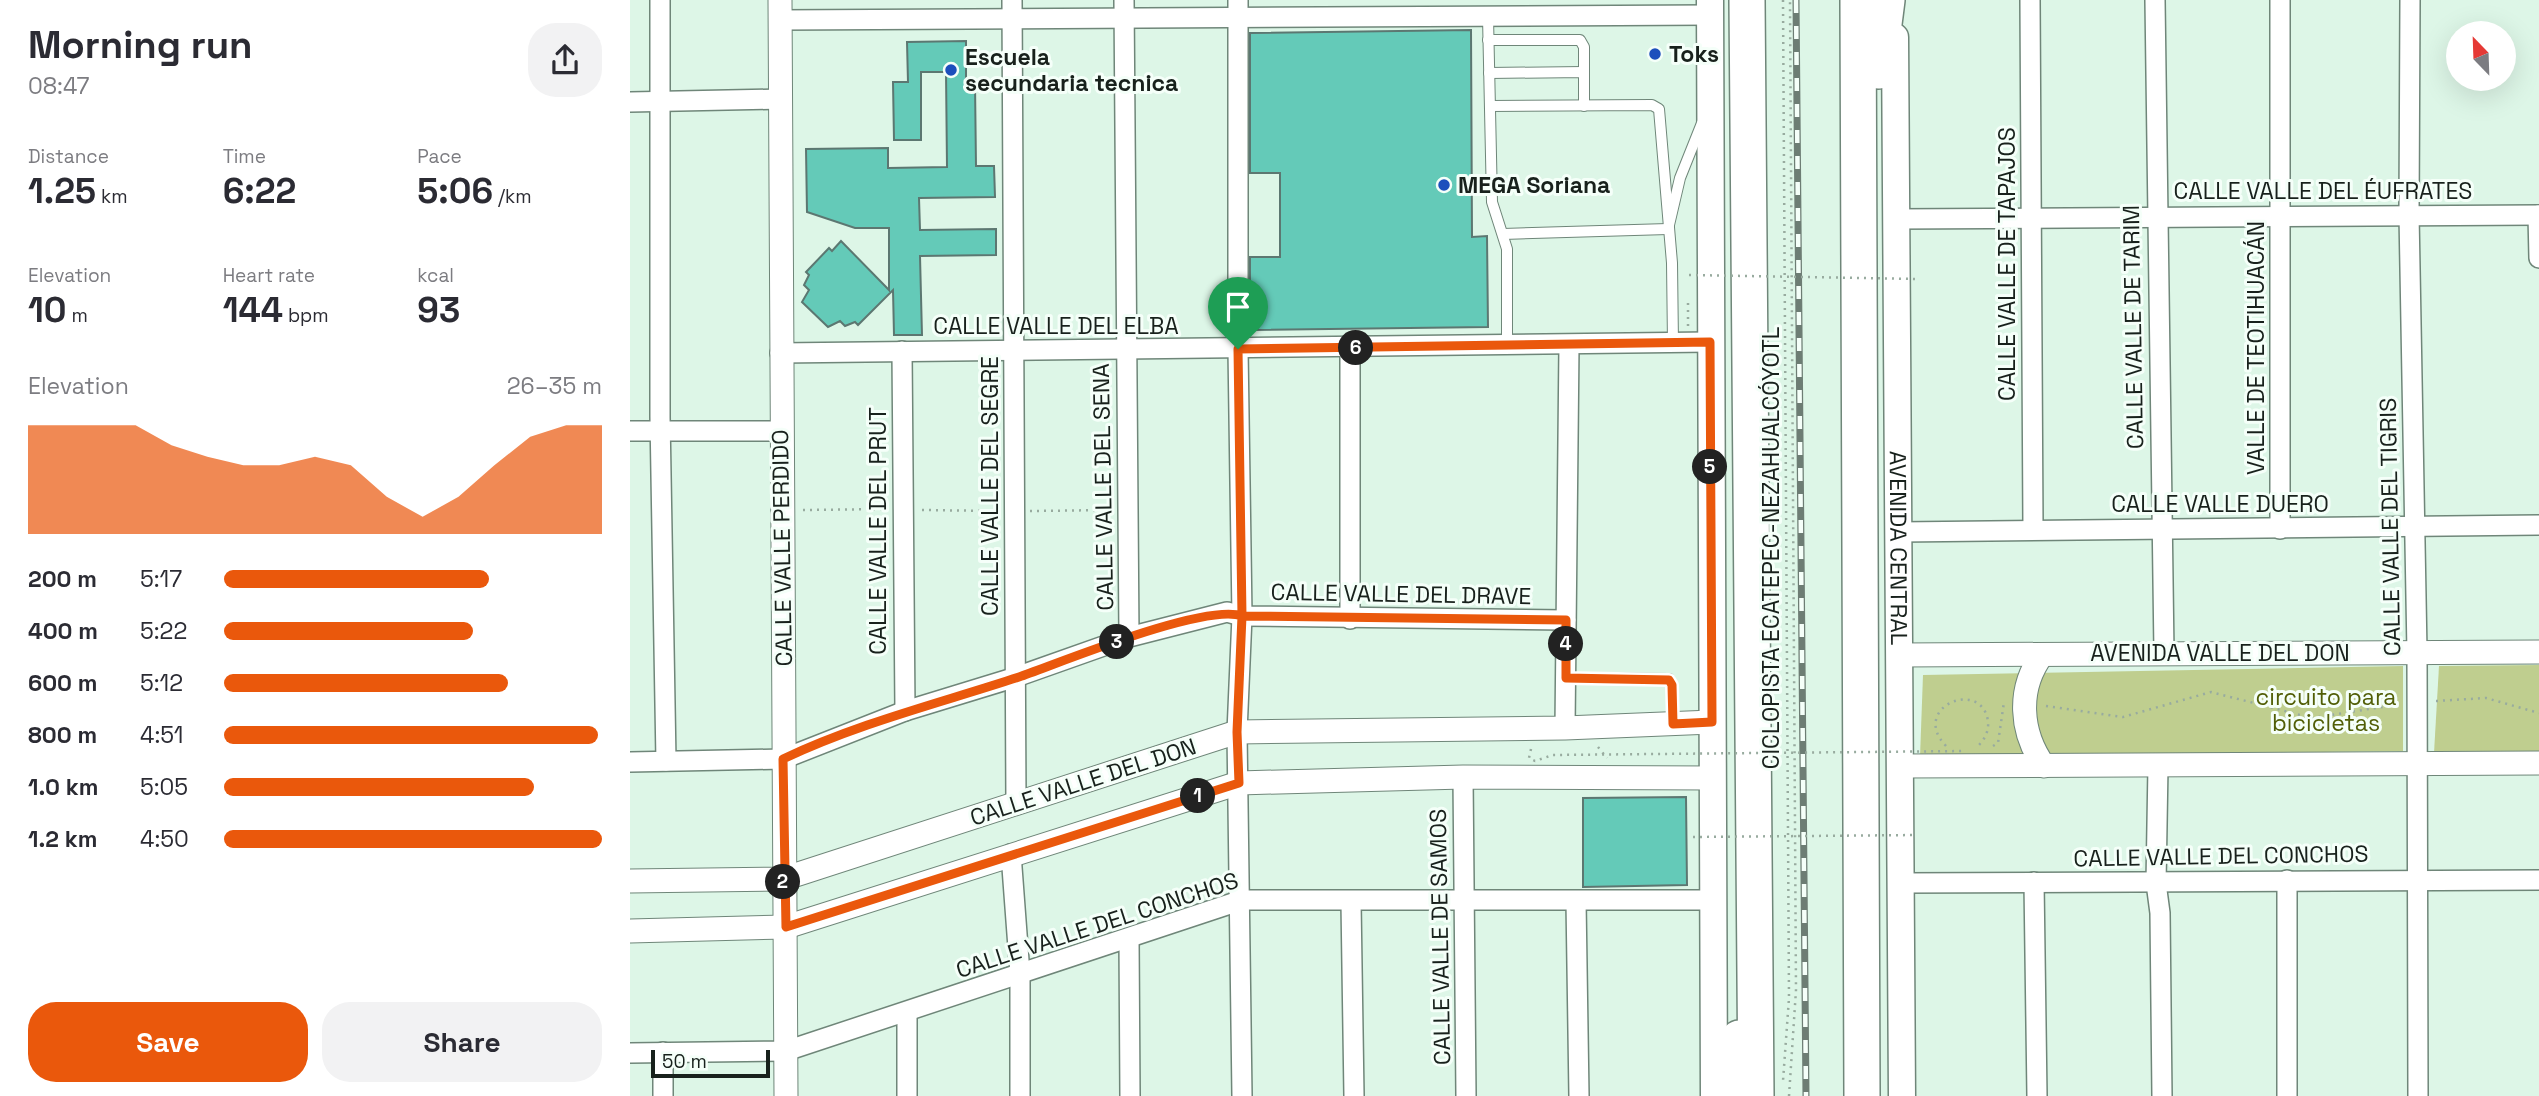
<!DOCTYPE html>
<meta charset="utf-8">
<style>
:root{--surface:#fff;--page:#f2f2f3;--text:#2b2b33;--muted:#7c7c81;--accent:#ea580c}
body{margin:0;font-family:"Space Grotesk",sans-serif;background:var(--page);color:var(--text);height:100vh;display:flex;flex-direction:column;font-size:26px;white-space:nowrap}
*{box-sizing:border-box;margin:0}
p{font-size:23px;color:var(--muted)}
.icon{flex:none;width:38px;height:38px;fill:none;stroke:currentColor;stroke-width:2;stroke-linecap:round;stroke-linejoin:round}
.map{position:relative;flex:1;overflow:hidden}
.panel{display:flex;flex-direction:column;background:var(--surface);width:630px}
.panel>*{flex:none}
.needle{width:46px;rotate:337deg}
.buttons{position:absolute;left:1816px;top:21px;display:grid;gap:14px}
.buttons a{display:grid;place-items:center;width:70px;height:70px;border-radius:50%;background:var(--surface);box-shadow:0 7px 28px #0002;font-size:35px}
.scale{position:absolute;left:21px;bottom:18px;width:119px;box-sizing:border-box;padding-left:7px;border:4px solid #18211c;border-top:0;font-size:19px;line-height:24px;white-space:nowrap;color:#18211c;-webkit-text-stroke:5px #f5fff9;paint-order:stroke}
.pin{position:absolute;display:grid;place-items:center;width:60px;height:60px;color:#fff;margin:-72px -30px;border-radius:50% 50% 50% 0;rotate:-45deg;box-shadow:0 0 7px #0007}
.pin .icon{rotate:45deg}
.km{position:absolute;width:35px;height:35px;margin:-18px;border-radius:50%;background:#222;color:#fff;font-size:19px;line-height:35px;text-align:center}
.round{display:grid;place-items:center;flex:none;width:74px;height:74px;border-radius:28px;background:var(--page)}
.overview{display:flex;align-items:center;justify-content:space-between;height:119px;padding:0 28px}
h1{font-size:38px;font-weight:700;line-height:52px}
.stats{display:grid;grid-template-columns:repeat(3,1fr);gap:10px;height:119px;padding:7px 28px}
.stats div{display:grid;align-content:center}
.stats b{font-size:35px;font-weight:700}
.stats small{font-size:19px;font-weight:400}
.stats p{font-size:19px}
.chart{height:196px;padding:14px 28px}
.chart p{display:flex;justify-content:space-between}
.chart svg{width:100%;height:126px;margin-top:7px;fill:var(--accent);opacity:.7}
.button{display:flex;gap:14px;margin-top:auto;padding:14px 28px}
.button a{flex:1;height:80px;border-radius:28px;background:var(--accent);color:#fff;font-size:28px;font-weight:700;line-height:80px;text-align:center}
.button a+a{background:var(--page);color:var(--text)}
ul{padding:0 28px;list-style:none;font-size:23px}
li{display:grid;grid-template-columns:112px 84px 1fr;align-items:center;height:52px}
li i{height:18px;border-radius:9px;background:var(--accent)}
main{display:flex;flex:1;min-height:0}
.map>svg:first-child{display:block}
.green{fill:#bfce8f}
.building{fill:#64cab8;stroke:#5c7771;stroke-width:2}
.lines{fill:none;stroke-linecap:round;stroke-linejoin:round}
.service-casing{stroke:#6f8679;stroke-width:12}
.minor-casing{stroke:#6f8679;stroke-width:22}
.tertiary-casing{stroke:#6f8679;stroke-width:25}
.secondary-casing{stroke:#6f8679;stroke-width:29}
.motorway-casing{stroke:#6f8679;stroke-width:38}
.path{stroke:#98ab9f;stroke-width:2.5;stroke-dasharray:2 5;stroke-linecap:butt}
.service{stroke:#fff;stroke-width:10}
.minor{stroke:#fff;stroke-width:19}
.tertiary{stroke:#fff;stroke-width:23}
.secondary{stroke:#fff;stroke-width:26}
.motorway{stroke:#fff;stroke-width:35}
.rail-casing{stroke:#6d7d74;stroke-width:7}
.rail{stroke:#f5fff9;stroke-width:4.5;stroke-dasharray:13;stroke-linecap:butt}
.path-bridge{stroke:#98ab9f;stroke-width:2.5;stroke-dasharray:2 5;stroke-linecap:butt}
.route-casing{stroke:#fff;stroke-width:14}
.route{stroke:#ea580c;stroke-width:9}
.poi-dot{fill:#1c4fbc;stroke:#f5fff9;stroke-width:2.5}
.labels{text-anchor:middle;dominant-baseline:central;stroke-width:6;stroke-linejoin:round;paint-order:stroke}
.poi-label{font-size:23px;font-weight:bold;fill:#18211c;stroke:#f5fff9;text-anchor:start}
.street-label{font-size:23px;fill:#18211c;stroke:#f5fff9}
.park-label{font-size:23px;fill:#515e06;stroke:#f5fff9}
</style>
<main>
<section class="panel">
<div class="overview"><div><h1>Morning run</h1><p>08:47</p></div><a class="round"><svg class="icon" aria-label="share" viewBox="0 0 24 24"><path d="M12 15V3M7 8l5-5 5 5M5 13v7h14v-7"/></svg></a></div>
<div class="stats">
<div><p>Distance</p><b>1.25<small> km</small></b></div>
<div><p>Time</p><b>6:22</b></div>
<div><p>Pace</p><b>5:06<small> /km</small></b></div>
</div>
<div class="stats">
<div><p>Elevation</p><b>10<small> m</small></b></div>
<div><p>Heart rate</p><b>144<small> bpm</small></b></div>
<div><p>kcal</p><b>93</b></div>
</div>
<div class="chart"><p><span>Elevation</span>26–35 m</p>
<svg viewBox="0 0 160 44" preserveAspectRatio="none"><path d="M0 44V6L10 6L20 6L30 6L40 13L50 17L60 20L70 20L80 17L90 20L100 31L110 38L120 31L130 20L140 10L150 6L160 6V44z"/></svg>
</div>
<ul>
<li><b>200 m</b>5:17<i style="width:70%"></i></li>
<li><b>400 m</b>5:22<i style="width:66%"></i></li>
<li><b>600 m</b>5:12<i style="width:75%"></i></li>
<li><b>800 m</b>4:51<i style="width:99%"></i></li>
<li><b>1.0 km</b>5:05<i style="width:82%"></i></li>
<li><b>1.2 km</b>4:50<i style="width:100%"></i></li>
</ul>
<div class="button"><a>Save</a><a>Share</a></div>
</section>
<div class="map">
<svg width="1909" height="1096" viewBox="0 0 1909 1096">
<rect width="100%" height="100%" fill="#ddf6e7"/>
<g class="green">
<path d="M 1909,665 L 1909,751 L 1804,753 L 1809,666 Z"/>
<path d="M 1773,666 L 1773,751 L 1290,757 L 1293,675 Z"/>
</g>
<g class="building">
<path d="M 841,30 L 842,237 L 857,236 L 858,327 L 620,330 L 620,257 L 650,257 L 650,173 L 620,173 L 620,33 Z"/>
<path d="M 336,41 L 336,83 L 345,83 L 346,166 L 364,166 L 365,197 L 289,198 L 290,230 L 366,229 L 366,255 L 290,256 L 292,335 L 264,335 L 263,290 L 228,325 L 225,322 L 215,326 L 210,321 L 198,327 L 172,302 L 179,290 L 174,285 L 179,275 L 176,272 L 199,248 L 202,251 L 211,241 L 259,290 L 259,228 L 225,228 L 177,212 L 176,149 L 258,148 L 258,168 L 317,167 L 316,72 L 291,72 L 291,140 L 264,140 L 263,82 L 278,82 L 277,42 Z"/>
<path d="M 1056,797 L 1057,885 L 953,887 L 953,798 Z"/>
</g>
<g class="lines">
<defs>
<g id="service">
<path d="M 858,17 L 862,202 L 877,249 L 877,346"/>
<path d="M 858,40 L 950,40 L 954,47 L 954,72"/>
<path d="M 859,73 L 954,72 L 954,106"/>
<path d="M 860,106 L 1022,105 L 1029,109 L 1042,263 L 1043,344"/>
<path d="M 1039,225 L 1050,178 L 1072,123"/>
<path d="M 873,234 L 1038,229"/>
<path d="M 936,678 L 1039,679 L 1042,685 L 1043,725"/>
</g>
<g id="minor">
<path d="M 30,0 L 30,417 L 36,761"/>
<path d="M 382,0 L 386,804"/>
<path d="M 494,0 L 499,637"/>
<path d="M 608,0 L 608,349 L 612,616 L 607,732 L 612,1096"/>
<path d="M 1400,0 L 1403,529"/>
<path d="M 1525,0 L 1534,653"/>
<path d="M 1780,0 L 1779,214 L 1787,652 L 1788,1096"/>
<path d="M 150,20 L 1080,15"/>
<path d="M 0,102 L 151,99"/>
<path d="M 1908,215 L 1909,258"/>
<path d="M 1267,219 L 1909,215"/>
<path d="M 720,347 L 720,619"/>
<path d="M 272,351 L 275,711"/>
<path d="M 150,353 L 1080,342"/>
<path d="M 0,431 L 150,431"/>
<path d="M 1650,529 L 1650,0"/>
<path d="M 1270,532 L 1909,525"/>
<path d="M 935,728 L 939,345"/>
<path d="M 0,762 L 153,759 L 275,711 L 386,677 L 499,637 L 597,612 L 612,616 L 936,620"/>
<path d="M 1528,766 L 1526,883 L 1530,913 L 1532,1096"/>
<path d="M 833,777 L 836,1096"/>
<path d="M 381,854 L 390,974 L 390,1096"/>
<path d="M 1657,880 L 1657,1096"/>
<path d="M 1404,882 L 1407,1096"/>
<path d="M 1273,883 L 1909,880"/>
<path d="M 946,901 L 949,1096"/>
<path d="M 721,902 L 724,1096"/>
<path d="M 499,938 L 500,1096"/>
<path d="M 277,1013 L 277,1096"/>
<path d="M 33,1052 L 33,1096"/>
<path d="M 0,1053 L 156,1051 L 612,900 L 1084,900"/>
</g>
<g id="tertiary">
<path d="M 150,0 L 156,1096"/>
<path d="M 1271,655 L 1909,652"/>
<path d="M 1412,655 C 1387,689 1390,732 1414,766"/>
<path d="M 1272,766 L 1909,763"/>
<path d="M 0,881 L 153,879 L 607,732 L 935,728 L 1082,722"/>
<path d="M 0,931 L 156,927 L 609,783 L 833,777 L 1083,778"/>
</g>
<g id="secondary">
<path d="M 1080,0 L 1084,1096"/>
<path id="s1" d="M 1265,37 L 1272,1096"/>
</g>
<g id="motorway">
<path d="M 1117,0 L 1126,1096"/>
<path d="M 1228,0 L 1232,1096"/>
<path d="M 1248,71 L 1257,0"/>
<path d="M 1100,1096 L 1109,1038"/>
</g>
</defs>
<use href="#service" class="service-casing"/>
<use href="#minor" class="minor-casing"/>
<use href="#tertiary" class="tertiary-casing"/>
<use href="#secondary" class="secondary-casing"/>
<use href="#motorway" class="motorway-casing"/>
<g class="path">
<path d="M 1153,0 L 1159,998 L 1153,1081"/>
<path d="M 1058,326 L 1058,298"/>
<path d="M 173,510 L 257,509"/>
<path d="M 292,510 L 366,511"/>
<path d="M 400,511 L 481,510"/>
<path d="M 1806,701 L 1856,698 L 1909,713"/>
<path d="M 1416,706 L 1493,717 L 1581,692 L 1682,718 L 1771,704"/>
<path d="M 1316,746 C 1279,708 1351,677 1358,721 C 1359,731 1355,739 1348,746"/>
<path d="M 1363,746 L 1368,743 L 1374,702"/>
<path d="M 968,747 L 977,758"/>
<path d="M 1159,1096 L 1166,990 L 1160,0"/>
</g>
<use href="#service" class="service"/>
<use href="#minor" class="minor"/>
<use href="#tertiary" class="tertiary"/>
<use href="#secondary" class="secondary"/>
<use href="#motorway" class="motorway"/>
<defs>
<path id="rail" d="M 1166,0 L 1176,1096"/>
</defs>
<use href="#rail" class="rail-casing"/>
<use href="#rail" class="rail"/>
<g class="path-bridge">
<path d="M 1059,275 L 1287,279"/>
<path d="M 901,749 L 899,758 L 905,761 L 923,755 L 1336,751"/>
<path d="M 1063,837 L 1287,835"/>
</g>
</g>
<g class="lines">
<defs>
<path id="route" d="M 608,349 L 612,616 L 607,732 L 609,783 L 156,927 L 153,759 C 229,723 310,703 389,677 C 432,662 575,603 612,616 L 936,620 L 936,678 L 1039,680 L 1042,685 L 1043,724 L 1082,722 L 1080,342 L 608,349"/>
</defs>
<use href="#route" class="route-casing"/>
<use href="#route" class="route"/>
</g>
<g class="poi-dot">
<circle cx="1025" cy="54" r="7"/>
<circle cx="321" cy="70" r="7"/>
<circle cx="814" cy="185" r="7"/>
</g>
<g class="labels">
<g class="poi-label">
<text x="1039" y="54">Toks</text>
<text x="335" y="57">Escuela<tspan x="335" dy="26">secundaria tecnica</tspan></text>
<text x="828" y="185">MEGA Soriana</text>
</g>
<g class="street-label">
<text x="1693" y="191">CALLE VALLE DEL ÉUFRATES</text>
<text transform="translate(1377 264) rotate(-90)">CALLE VALLE DE TAPAJOS</text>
<text x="426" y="326">CALLE VALLE DEL ELBA</text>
<text transform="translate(1503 327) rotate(-91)">CALLE VALLE DE TARIM</text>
<text transform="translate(1626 348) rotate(-90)">VALLE DE TEOTIHUACÁN</text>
<text transform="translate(360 486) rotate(-90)">CALLE VALLE DEL SEGRE</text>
<text transform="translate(473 487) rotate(-91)">CALLE VALLE DEL SENA</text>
<text x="1590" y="504">CALLE VALLE DUERO</text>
<text transform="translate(1760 527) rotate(-91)">CALLE VALLE DEL TIGRIS</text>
<text transform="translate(248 531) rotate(-90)">CALLE VALLE DEL PRUT</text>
<text transform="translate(152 548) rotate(-91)">CALLE VALLE PERDIDO</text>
<text transform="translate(1141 548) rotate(-90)">CICLOPISTA ECATEPEC-NEZAHUALCÓYOTL</text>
<text stroke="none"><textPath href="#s1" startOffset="511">AVENIDA CENTRAL</textPath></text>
<text transform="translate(771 594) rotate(1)">CALLE VALLE DEL DRAVE</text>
<text x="1590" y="653">AVENIDA VALLE DEL DON</text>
<text transform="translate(453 782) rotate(-18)">CALLE VALLE DEL DON</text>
<text transform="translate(1591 856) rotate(-1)">CALLE VALLE DEL CONCHOS</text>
<text transform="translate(467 925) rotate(-18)">CALLE VALLE DEL CONCHOS</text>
<text transform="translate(810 937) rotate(-91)">CALLE VALLE DE SAMOS</text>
</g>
<g class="park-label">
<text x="1696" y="697">circuito para<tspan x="1696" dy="26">bicicletas</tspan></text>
</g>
</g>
</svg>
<div class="buttons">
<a><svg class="needle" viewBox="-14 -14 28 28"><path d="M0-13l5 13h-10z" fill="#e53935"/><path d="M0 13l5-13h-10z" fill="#7c7c81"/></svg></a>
</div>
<div class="scale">50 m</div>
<div class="pin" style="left:608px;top:349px;background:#1e9e55"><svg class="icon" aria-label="arrive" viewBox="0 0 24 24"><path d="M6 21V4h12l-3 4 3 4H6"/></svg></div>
<b class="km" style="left:568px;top:796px">1</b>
<b class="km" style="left:153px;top:882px">2</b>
<b class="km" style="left:487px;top:642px">3</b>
<b class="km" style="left:936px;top:644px">4</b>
<b class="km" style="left:1080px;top:467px">5</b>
<b class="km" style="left:726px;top:348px">6</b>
</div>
</main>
